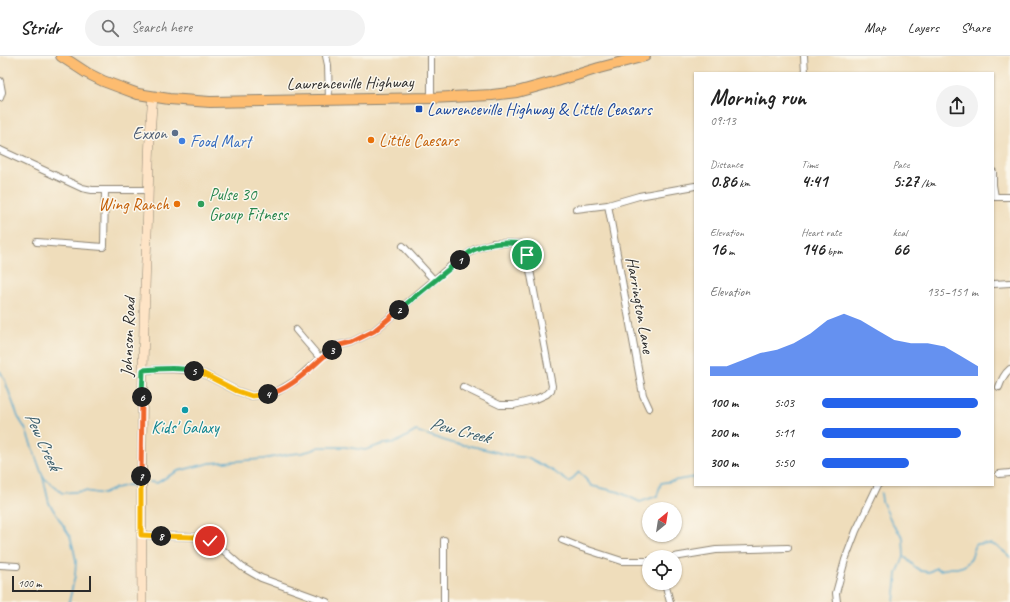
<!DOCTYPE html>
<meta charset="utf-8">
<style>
:root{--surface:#fff;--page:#f2f2f2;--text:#222;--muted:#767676;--line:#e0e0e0;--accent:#2563eb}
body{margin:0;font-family:Caveat,sans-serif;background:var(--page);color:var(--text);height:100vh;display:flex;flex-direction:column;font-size:15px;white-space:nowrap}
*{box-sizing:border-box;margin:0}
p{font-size:13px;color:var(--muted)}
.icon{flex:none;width:22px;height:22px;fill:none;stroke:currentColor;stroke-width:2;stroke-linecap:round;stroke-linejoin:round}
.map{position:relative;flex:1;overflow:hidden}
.drawer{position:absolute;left:694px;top:16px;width:300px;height:414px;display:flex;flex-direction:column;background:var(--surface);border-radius:0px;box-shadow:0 1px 3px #0004}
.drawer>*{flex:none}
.needle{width:26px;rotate:30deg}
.controls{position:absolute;left:642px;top:446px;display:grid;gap:8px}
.controls a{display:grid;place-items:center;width:40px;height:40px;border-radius:50%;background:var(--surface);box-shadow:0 1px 3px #0004;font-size:20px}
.scale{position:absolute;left:12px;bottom:10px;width:79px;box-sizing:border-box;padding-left:4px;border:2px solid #2b2b2b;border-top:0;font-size:11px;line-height:14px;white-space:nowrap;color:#2b2b2b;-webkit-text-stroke:3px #fbf7ec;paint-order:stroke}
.pin{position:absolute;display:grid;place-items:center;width:34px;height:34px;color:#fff;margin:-17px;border:2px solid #fff;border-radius:50%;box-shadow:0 1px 4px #0007}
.km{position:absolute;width:20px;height:20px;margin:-10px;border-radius:50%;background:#222;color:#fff;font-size:11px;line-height:20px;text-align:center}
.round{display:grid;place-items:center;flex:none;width:42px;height:42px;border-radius:21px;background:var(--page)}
.summary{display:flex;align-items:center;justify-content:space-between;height:68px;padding:0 16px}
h1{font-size:22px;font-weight:800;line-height:30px}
.figures{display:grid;grid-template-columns:repeat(3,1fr);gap:6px;height:68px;padding:4px 16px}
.figures div{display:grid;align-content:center}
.figures b{font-size:17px;font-weight:800}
.figures small{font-size:11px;font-weight:400}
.figures p{font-size:11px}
.chart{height:112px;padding:8px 16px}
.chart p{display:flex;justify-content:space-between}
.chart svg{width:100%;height:72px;margin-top:4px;fill:var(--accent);opacity:.7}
ul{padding:0 16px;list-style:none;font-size:13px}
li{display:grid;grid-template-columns:64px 48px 1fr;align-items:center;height:30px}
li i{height:10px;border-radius:5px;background:var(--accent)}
header{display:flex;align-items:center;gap:24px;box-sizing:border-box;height:56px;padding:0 20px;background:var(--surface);border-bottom:1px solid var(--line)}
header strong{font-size:19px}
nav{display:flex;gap:22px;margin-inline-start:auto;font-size:14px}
.search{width:280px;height:36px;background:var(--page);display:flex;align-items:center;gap:10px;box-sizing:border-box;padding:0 14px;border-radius:22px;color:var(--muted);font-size:15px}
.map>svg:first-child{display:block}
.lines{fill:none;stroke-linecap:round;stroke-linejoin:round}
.stream{stroke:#4fa5cb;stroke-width:1.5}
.street-casing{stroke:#8d8473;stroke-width:8}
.secondary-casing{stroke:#8d8473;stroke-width:10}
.primary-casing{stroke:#8d8473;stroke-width:12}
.street{stroke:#fff;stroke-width:6}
.secondary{stroke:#fee4c6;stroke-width:9}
.primary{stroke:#fdbc70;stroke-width:10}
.split-1-casing{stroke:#fff;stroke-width:8}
.split-2-casing{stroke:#fff;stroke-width:8}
.split-3-casing{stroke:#fff;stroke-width:8}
.split-4-casing{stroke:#fff;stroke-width:8}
.split-5-casing{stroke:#fff;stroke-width:8}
.split-6-casing{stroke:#fff;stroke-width:8}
.split-7-casing{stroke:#fff;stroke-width:8}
.split-8-casing{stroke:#fff;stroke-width:8}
.split-9-casing{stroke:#fff;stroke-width:8}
.split-1{stroke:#22a559;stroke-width:5}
.split-2{stroke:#22a559;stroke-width:5}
.split-3{stroke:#f0652b;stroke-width:5}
.split-4{stroke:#f0652b;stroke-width:5}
.split-5{stroke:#f5b400;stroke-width:5}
.split-6{stroke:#22a559;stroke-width:5}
.split-7{stroke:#f0652b;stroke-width:5}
.split-8{stroke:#f5b400;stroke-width:5}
.split-9{stroke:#f5b400;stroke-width:5}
.transit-dot{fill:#1a4fb4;stroke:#fbf7ec;stroke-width:1.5}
.service-dot{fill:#5c6f8a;stroke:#fbf7ec;stroke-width:1.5}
.food-dot{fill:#e8710a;stroke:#fbf7ec;stroke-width:1.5}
.shop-dot{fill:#3f7fe0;stroke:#fbf7ec;stroke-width:1.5}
.leisure-dot{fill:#2e9e5b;stroke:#fbf7ec;stroke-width:1.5}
.culture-dot{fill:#0f9aa8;stroke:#fbf7ec;stroke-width:1.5}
.labels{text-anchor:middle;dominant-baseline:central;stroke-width:3;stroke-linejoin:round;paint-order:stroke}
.street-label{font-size:17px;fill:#2b2b2b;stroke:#fbf7ec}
.transit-label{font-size:17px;fill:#164399;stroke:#fbf7ec;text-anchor:start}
.service-label{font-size:17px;fill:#4e5e75;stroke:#fbf7ec;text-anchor:end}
.food-label{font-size:17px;fill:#c56008;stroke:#fbf7ec;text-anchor:start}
.shop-label{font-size:17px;fill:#366cbe;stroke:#fbf7ec;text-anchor:start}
.leisure-label{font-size:17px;fill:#27864d;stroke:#fbf7ec;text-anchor:start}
.culture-label{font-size:17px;fill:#0d838f;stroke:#fbf7ec}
.water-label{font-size:18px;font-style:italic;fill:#395c6b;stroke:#fbf7ec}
</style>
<header>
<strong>Stridr</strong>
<div class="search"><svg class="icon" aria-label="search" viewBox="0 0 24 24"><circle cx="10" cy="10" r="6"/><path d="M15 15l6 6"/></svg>Search here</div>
<nav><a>Map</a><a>Layers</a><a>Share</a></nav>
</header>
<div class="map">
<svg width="1010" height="546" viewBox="0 0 1010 546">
<rect width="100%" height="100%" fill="#fbf7ec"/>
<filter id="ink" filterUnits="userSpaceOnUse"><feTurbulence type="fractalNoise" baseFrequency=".025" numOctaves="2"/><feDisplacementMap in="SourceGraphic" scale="8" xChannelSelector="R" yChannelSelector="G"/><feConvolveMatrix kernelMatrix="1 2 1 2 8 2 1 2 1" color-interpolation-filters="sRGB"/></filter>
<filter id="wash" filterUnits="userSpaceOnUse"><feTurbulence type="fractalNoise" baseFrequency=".012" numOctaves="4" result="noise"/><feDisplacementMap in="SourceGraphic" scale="16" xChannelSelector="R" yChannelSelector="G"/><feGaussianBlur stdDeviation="0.9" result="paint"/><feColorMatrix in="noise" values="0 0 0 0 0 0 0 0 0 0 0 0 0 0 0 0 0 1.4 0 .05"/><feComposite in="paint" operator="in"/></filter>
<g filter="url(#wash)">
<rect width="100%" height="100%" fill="#efddbb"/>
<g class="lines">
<g class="stream">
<path d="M 0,315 L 4,322 L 18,361 L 25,372 L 43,421 L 49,447 L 70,480 L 74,495 L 76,505 L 75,520 L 69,546"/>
<path d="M 43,421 L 62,437 L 85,435 L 103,438 L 116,432 L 128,429 L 134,430"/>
<path d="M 150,426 L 157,427 L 165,422 L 178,415 L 210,407 L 263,403 L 290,398 L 301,397 L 313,394 L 319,391 L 345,391 L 365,394 L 380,389 L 397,386 L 416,375 L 452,387 L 476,391 L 512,400 L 529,402 L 553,415 L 569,426 L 579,416 L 592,430 L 619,436 L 640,446 L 657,440 L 661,427 L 695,421"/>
<path d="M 864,429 L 866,429"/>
<path d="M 881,437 L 882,445 L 893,469 L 903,481 L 904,500 L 914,510 L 921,515 L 929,516 L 936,512 L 940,514 L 951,512 L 957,512 L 964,510 L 971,503 L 976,488 C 994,486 998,490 1010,501"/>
<path d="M 894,546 L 897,518 L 904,500"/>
</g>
</g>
</g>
<g filter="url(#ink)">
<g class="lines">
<defs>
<g id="street">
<path d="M 326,0 L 328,9 L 329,44"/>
<path d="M 431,0 L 431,42"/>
<path d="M 804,0 L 805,17"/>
<path d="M 0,25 L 2,36 L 0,42"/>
<path d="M 0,94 L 82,132 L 92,134 L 149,134"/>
<path d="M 993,116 L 993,129 L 995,141 L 1010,141"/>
<path d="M 608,149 L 643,339 L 649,352"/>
<path d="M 576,153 L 608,149 L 639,140 L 695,130"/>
<path d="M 37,186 L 103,191 L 104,190 L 105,134"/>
<path d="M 403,190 L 434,224"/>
<path d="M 994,228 L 1010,227"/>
<path d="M 296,274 L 320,302"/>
<path d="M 143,314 L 168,313 L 189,314 L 204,318 L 237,335 L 252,340 L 275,337 L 295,325 L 320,302 L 336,290 L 352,286 L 374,275 L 453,208 L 475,193 L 493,187 L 511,187 L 522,188 L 526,193 L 552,330 L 551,334 L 547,338 L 536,343 L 514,349 L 500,349 L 463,331"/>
<path d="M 999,331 C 1002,323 1004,318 1010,313"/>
<path d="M 999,418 L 1010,417"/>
<path d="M 141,479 L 194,481 L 210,485 L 224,495 L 242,511 L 261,522 L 327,546"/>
<path d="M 562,484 L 582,492 L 622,505 L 649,505"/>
<path d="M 674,501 L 716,494 L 788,492"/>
<path d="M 0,509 L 17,510"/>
<path d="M 665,527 L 670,546"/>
<path d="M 444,546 L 444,484"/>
<path d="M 837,546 L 836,537 L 845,504 L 856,475 L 878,429"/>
</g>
<path id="secondary" d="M 142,546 C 141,423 142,300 147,177 C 149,132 148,86 153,41"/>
<path id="primary" d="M 61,0 L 87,17 L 103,25 L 119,31 L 138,38 L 169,43 L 210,46 L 431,42 L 492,39 L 517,36 L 557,25 L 599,12 L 645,0"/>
</defs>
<use href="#street" class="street-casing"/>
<use href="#secondary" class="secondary-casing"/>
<use href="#primary" class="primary-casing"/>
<use href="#street" class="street"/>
<use href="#secondary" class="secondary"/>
<use href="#primary" class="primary"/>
</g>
</g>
<g class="lines" filter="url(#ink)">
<defs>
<path id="split-1" d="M 460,204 C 465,200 470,195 476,193 C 490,186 506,186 522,188 L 526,192 L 527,199"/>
<path id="split-2" d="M 399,254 L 460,204"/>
<path id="split-3" d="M 332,294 L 336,290 L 352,286 L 374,275 L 399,254"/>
<path id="split-4" d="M 268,338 C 292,334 313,308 332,294"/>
<path id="split-5" d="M 194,315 L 204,318 L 237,335 L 252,340 L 268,338"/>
<path id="split-6" d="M 142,341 L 143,314 C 160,313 178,311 194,315"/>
<path id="split-7" d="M 141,420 L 142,341"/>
<path id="split-8" d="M 141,420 L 141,479 L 161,480"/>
<path id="split-9" d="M 161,480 L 194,481 L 210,485"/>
</defs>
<use href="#split-1" class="split-1-casing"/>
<use href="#split-2" class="split-2-casing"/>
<use href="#split-3" class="split-3-casing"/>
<use href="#split-4" class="split-4-casing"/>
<use href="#split-5" class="split-5-casing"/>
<use href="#split-6" class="split-6-casing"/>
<use href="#split-7" class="split-7-casing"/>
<use href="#split-8" class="split-8-casing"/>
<use href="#split-9" class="split-9-casing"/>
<use href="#split-1" class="split-1"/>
<use href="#split-2" class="split-2"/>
<use href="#split-3" class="split-3"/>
<use href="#split-4" class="split-4"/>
<use href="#split-5" class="split-5"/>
<use href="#split-6" class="split-6"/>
<use href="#split-7" class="split-7"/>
<use href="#split-8" class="split-8"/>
<use href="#split-9" class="split-9"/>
</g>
<rect class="transit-dot" x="415" y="49" width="8" height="8" rx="2"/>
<circle class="service-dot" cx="175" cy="77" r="4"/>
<g class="food-dot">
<circle cx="371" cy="84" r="4"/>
<circle cx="177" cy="148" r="4"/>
</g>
<circle class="shop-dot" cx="182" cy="85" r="4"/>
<circle class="leisure-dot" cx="201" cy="148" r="4"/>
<circle class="culture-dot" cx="185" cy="354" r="4"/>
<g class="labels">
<g class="street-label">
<text transform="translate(350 27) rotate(-1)">Lawrenceville Highway</text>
<text transform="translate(640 249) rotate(80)">Harrington Lane</text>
<text transform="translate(128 281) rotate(-88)">Johnson Road</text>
</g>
<g class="transit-label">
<text x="427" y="53">Lawrenceville Highway &amp; Little Ceasars</text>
</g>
<g class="service-label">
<text x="167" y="77">Exxon</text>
</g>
<g class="food-label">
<text x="379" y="84">Little Caesars</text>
<text x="169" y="148" text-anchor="end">Wing Ranch</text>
</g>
<g class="shop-label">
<text x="190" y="85">Food Mart</text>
</g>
<g class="leisure-label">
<text x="209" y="138">Pulse 30<tspan x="209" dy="20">Group Fitness</tspan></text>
</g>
<g class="culture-label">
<text x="185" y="371">Kids' Galaxy</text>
</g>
<g class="water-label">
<text transform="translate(460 374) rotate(14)">Pew Creek</text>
<text transform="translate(43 385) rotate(65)">Pew Creek</text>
</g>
</g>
</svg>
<div class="controls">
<a><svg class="needle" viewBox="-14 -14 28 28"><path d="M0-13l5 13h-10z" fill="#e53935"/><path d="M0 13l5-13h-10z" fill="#767676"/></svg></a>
<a><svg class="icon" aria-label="locate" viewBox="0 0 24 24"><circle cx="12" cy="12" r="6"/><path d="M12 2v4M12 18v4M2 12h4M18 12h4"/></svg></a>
</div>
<div class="scale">100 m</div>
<div class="pin" style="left:527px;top:199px;background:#1e9e55"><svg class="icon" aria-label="arrive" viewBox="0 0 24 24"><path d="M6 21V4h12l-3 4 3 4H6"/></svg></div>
<div class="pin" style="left:210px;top:485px;background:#d93025"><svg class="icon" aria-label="check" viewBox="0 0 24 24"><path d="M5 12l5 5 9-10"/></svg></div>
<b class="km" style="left:460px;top:204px">1</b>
<b class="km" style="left:399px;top:254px">2</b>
<b class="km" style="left:332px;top:294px">3</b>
<b class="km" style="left:268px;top:338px">4</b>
<b class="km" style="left:194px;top:315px">5</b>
<b class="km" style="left:142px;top:341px">6</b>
<b class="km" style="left:141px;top:420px">7</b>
<b class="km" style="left:161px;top:480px">8</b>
<section class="drawer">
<div class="summary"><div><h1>Morning run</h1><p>09:13</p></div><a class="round"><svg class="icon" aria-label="share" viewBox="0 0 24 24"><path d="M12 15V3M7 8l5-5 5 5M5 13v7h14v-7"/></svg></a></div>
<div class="figures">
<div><p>Distance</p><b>0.86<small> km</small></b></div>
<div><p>Time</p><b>4:41</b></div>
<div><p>Pace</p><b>5:27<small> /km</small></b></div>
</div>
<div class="figures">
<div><p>Elevation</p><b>16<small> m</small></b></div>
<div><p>Heart rate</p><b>146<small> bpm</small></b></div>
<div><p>kcal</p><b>66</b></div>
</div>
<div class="chart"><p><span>Elevation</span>135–151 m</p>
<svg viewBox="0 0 160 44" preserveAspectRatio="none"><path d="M0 44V38L10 38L20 34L30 30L40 28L50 24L60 18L70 10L80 6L90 10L100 16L110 22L120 24L130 24L140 26L150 32L160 38V44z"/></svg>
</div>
<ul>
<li><b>100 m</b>5:03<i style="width:100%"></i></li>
<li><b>200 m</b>5:11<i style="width:89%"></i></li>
<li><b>300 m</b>5:50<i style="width:56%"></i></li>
</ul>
</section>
</div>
